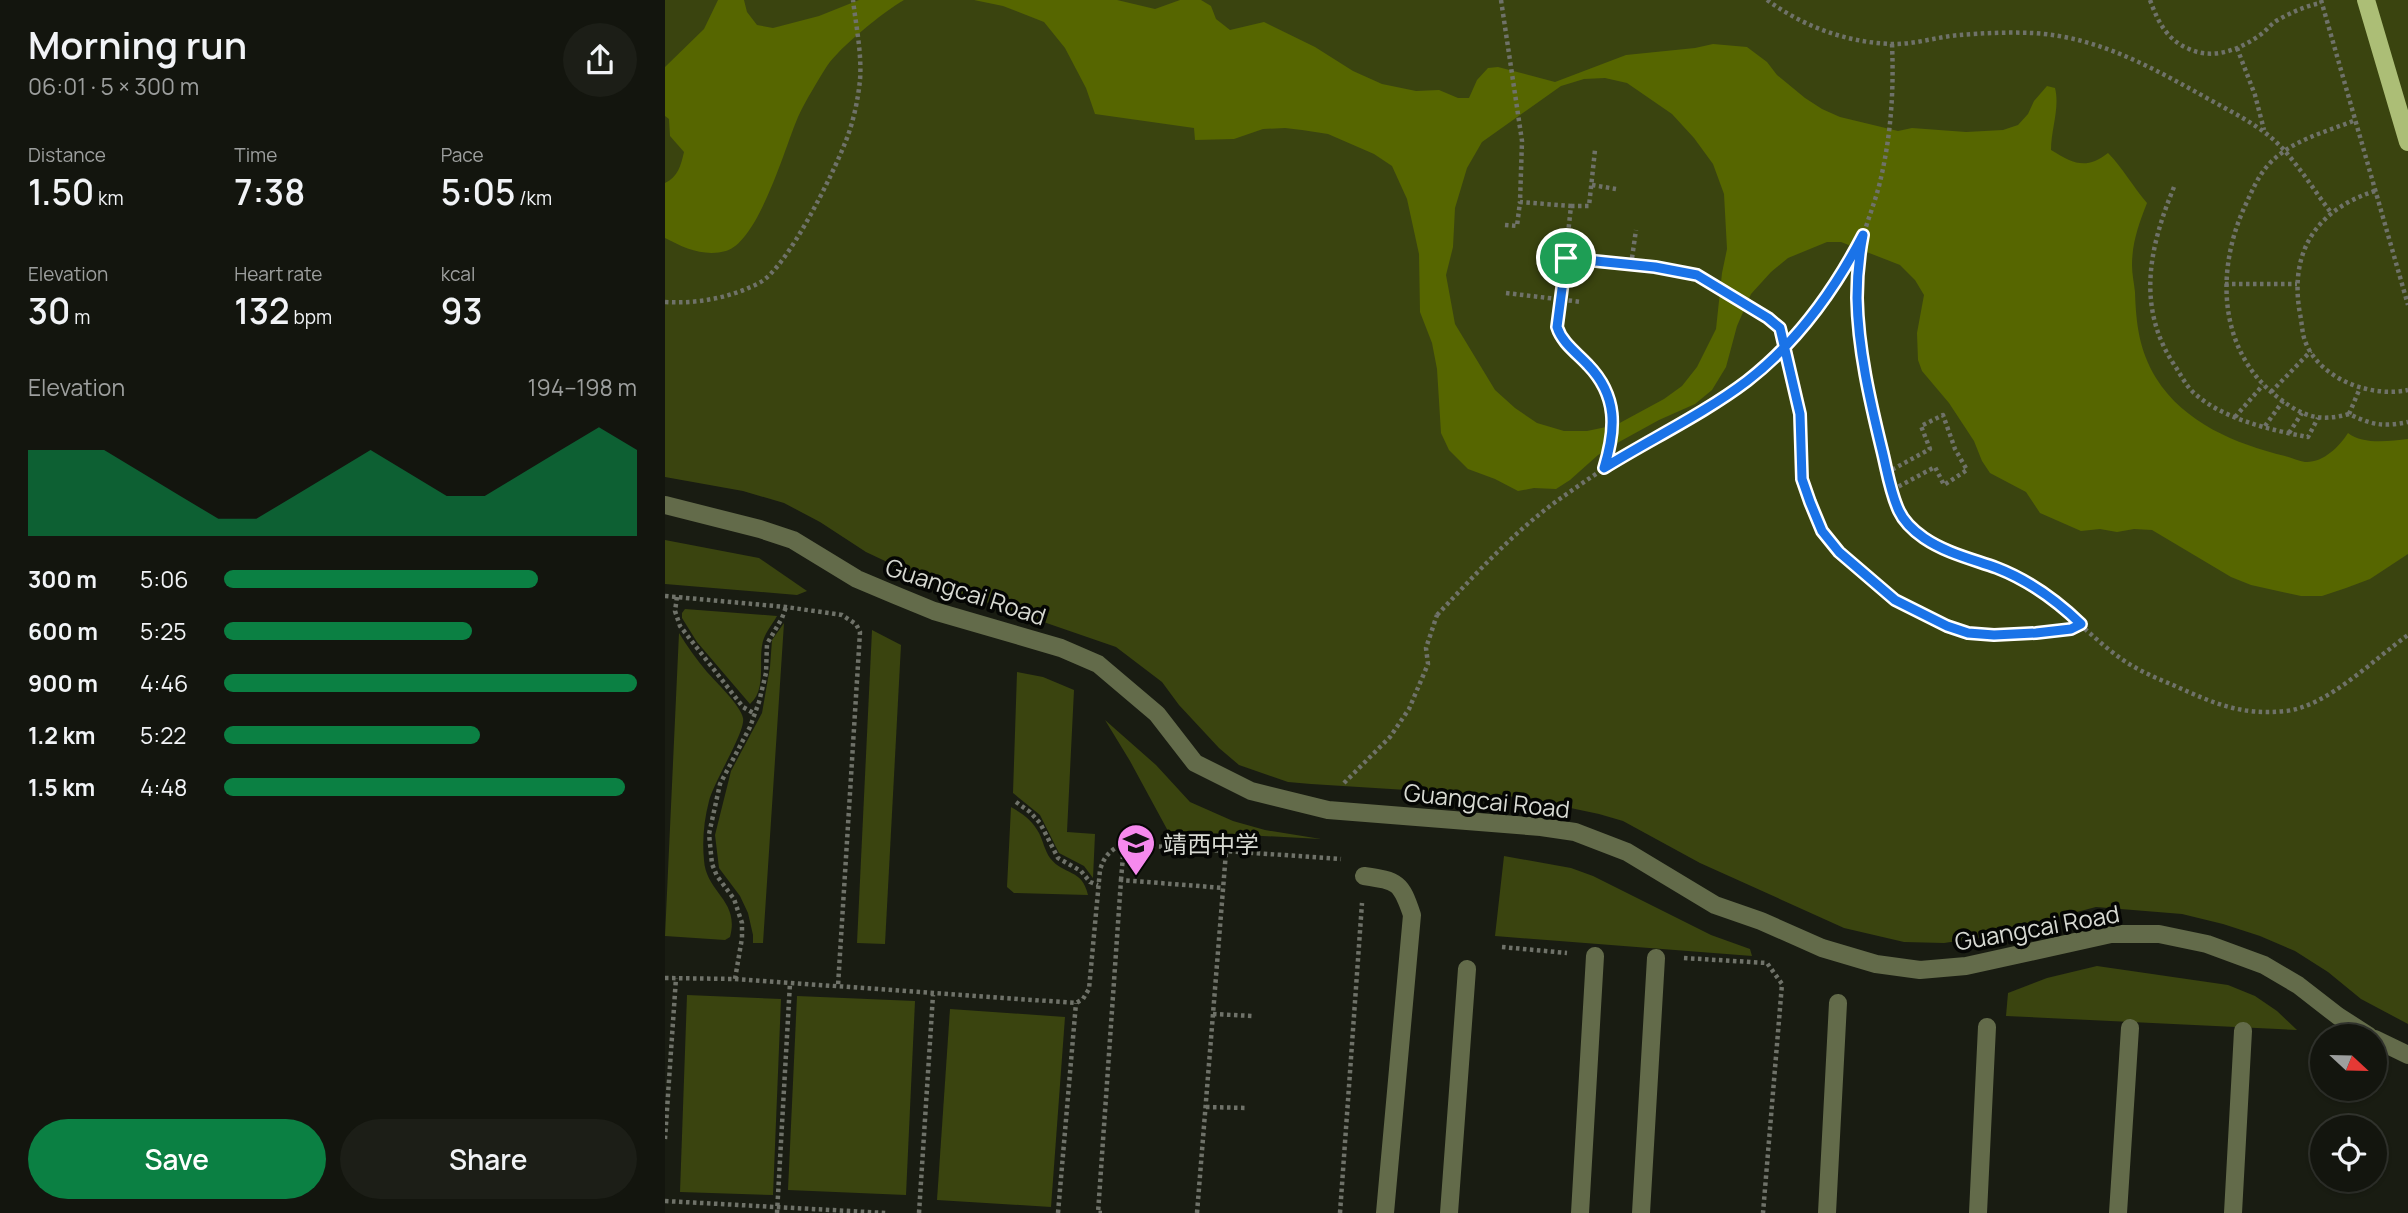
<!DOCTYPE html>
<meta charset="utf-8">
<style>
:root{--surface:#13150e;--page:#1c1e17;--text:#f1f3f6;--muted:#9d9f9e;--line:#32342e;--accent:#0b8043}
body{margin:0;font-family:Manrope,"Noto Sans SC",sans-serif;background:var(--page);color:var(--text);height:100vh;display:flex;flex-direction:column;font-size:26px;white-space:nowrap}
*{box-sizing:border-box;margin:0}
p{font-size:23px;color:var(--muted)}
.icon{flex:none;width:38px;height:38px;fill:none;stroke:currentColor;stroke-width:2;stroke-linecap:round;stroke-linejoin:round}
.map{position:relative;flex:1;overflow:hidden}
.details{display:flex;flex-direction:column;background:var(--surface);width:665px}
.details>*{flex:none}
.needle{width:46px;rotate:112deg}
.buttons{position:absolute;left:1645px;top:1024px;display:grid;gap:14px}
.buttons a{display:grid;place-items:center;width:77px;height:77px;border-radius:50%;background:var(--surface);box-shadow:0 2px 5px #0004,0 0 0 2px var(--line);font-size:35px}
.pin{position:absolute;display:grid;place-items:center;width:60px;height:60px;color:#fff;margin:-30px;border:4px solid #fff;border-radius:50%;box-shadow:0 2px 7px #0007}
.round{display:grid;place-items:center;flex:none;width:74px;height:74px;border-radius:37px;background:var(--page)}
.headline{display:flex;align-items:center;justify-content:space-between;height:119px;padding:0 28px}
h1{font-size:38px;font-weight:600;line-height:52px}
.stats{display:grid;grid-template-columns:repeat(3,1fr);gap:10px;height:119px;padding:7px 28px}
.stats div{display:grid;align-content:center}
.stats b{font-size:35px;font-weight:600}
.stats small{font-size:19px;font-weight:400}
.stats p{font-size:19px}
.chart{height:196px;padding:14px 28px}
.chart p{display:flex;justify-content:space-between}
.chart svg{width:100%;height:126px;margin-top:7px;fill:var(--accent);opacity:.7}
.button{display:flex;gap:14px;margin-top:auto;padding:14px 28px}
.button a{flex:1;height:80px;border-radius:42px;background:var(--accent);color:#fff;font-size:28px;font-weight:600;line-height:80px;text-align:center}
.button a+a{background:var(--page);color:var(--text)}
ul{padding:0 28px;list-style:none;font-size:23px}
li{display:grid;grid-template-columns:112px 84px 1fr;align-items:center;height:52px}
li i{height:18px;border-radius:9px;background:var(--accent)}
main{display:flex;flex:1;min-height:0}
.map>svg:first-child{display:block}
.green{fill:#3a440f}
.water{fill:#566600;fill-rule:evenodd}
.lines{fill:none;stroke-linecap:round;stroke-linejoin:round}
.path{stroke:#6f7269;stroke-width:4.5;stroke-dasharray:3.5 3.5;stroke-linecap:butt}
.minor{stroke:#636b4a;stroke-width:18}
.major{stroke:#acbe76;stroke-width:18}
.path-bridge{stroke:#6f7269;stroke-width:4.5;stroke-dasharray:3.5 3.5;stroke-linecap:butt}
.route-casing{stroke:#fff;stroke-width:14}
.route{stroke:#1a73e8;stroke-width:9}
.labels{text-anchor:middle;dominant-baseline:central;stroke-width:7;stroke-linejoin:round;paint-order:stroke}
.street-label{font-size:24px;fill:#d7d9d2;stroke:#050604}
.poi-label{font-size:24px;fill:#d7d9d2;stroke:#050604;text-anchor:start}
</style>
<main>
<section class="details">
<div class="headline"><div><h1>Morning run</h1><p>06:01 · 5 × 300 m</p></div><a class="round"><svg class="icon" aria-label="share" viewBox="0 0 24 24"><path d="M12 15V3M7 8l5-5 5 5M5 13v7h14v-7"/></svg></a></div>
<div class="stats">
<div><p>Distance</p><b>1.50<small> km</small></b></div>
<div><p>Time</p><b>7:38</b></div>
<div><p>Pace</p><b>5:05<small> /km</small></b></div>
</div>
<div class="stats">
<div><p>Elevation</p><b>30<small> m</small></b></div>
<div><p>Heart rate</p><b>132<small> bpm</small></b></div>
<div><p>kcal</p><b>93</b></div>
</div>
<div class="chart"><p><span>Elevation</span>194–198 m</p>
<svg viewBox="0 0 160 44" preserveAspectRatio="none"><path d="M0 44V14L10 14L20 14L30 22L40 30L50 38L60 38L70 30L80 22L90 14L100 22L110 30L120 30L130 22L140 14L150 6L160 14V44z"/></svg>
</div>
<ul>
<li><b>300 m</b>5:06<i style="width:76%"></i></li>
<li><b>600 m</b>5:25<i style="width:60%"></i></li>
<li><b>900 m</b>4:46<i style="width:100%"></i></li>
<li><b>1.2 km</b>5:22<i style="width:62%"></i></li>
<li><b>1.5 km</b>4:48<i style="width:97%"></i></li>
</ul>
<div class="button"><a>Save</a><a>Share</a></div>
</section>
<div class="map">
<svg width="1743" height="1213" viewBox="0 0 1743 1213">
<rect width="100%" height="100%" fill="#191c12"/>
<g class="green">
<path d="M 0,0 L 1743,0 L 1743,1024 L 1696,999 L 1663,972 L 1630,951 L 1595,936 L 1558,924 L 1517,914 L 1431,907 L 1313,938 L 1279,943 L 1239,942 L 1179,928 L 1035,863 L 958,821 L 934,814 L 853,797 L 646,784 L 623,782 L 574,765 L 554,748 L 514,705 L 497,682 L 451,647 L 286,590 L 237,569 L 201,552 L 155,522 L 119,503 L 78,491 L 0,477 Z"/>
<path d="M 0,540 L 94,558 L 142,591 L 132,595 L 0,584 Z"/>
<path d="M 20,609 L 112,616 C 107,625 98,635 97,646 C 94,664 101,690 85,704 L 32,642 L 17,618 L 17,613 Z"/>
<path d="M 119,623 L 98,943 L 88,943 L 88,935 L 83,913 L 75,896 L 54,868 L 50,835 L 66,771 L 97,713 L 105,667 L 107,640 Z"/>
<path d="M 207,630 L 236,645 L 220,944 L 192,943 Z"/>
<path d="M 14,633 C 22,646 32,660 42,672 C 51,682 76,706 78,718 C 81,731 49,781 44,801 C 39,820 37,840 39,860 C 41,893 75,900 65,937 L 60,940 L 0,936 Z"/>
<path d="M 352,672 L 378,677 L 409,690 L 402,832 L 430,834 L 428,878 L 419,866 L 394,853 L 375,815 L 348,793 Z"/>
<path d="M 440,720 L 491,765 L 525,802 L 568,821 L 600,830 L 656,839 L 503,831 L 465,761 Z"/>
<path d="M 346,807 C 357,813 368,821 374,833 C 378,841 380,851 385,858 C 399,876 417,868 423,895 L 349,893 L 342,887 Z"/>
<path d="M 839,856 L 906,868 L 928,876 L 1046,935 L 1085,949 L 1087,956 L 830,936 Z"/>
<path d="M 1432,966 L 1563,985 L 1590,996 L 1612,1011 L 1632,1030 L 1341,1016 L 1343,993 L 1382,978 Z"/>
<path d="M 22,995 L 116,999 L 108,1195 L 15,1192 Z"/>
<path d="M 132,996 L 250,1001 L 241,1195 L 123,1190 Z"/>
<path d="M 285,1009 L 400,1017 L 386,1207 L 272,1200 Z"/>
</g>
<g class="water">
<path d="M 53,0 L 79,0 L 82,12 L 92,25 L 108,28 L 154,16 L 194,0 L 239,0 C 218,12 175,47 162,66 C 152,82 141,100 133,117 C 120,147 94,241 61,251 C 39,257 19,248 0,238 L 0,183 C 13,177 16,165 19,152 L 5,136 L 4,119 L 0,116 L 0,67 L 39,29 Z"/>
<path d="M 309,0 L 452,0 L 490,9 L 515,0 L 536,0 L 546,6 L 551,19 L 565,30 L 599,22 L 650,47 L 688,71 L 717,84 L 751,91 L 774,90 L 793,98 L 804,98 L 812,80 L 823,68 L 833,67 L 890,82 L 961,55 L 1030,48 L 1048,44 L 1082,47 L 1102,62 L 1112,75 L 1140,98 L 1157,109 L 1175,117 L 1233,131 L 1247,128 L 1301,132 L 1338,130 L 1353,125 L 1363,114 L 1369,101 L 1382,86 L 1390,88 C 1395,108 1386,129 1386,150 C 1409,164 1421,170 1443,153 C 1458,168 1468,187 1482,203 C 1474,223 1467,243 1467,265 C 1467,274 1469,283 1470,292 C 1471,323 1474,350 1491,378 C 1519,423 1571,444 1620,456 C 1626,458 1634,461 1640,462 C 1658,463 1674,447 1683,433 C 1698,445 1725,441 1743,439 L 1743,554 L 1705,579 L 1681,588 L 1657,596 L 1636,596 L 1586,585 L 1566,577 L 1487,530 L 1469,529 L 1452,532 L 1435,529 L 1416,531 L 1375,513 L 1361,492 L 1325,473 L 1317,461 L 1309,441 L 1284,403 L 1257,371 L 1253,360 L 1252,333 L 1259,295 L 1250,280 L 1235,265 L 1176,242 L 1162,242 L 1123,258 L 1106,272 L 1086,294 L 1072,326 L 1061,367 L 1047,390 L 1030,404 L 994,420 L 954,442 L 933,455 L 905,480 L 891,489 L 869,488 L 853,491 L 830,479 L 803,469 L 784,450 L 776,433 L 772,369 L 767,343 L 755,312 L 754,254 L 742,199 L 727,166 L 709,154 L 663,134 L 637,130 L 620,128 L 598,129 L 569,139 L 530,140 L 529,128 L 430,114 L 421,88 L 400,48 L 379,22 L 338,6 ZM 940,78 L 962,83 L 1007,114 L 1029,138 L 1048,164 L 1059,194 L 1062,249 L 1057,273 L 1051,329 L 1032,367 L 1017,386 L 999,399 L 951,425 L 922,431 L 899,431 L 872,423 L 850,408 L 830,390 L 790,324 L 781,275 L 788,247 L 790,208 L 802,168 L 817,142 L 896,86 L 919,79 Z"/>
</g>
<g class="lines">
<g class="path">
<path d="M 836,0 L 857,141 L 855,202 L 906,206 L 893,327 C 896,341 909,351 919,361 C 952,393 952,427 939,468"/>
<path d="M 1102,0 C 1138,26 1180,42 1225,44 C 1248,45 1271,37 1294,35 C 1317,33 1344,32 1368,33 C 1436,37 1491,70 1549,102 C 1574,116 1599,128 1619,150 C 1636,169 1651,193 1667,214"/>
<path d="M 1485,0 C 1493,22 1502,40 1524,49 C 1548,60 1574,50 1595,35 C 1601,31 1605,25 1611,21 C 1625,13 1640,6 1656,3"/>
<path d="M 1656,0 L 1743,305"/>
<path d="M 1227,44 C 1229,91 1226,136 1215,182 C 1209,207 1198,230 1194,254 C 1187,303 1198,377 1209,425 C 1217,457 1223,499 1244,526 C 1268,556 1322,561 1354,579 C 1392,599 1418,630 1451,655 C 1468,668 1488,677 1508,685 C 1548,703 1576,716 1621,711 C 1663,706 1709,659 1743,635"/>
<path d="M 1572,48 L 1590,95 L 1599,130"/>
<path d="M 1688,121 C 1658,133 1627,140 1604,164 C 1593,176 1587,191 1580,206 C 1550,271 1553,353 1615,399 C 1639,417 1655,422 1684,414 C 1707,425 1718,427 1743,422"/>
<path d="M 927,185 L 951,189"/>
<path d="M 1509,187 C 1484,248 1471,308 1510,366 C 1516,375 1521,386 1529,393 C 1558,419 1605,430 1643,437 L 1653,418"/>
<path d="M 1710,191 C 1650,210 1624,253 1635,314 C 1637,323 1637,333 1640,341 C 1654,379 1706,398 1743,390"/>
<path d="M 906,206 L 924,206 L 930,150"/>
<path d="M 840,225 L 852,226 L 855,202"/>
<path d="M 901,258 L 990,267 L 1032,275 L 1103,318 L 1115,328 L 1135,414 L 1134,458 L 1137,479 L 1145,502 L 1158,531 L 1174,552 L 1230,600 L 1282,626 L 1303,633 L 1329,635 L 1371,633 L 1406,629 L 1416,624"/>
<path d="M 966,265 L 971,230"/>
<path d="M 1560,284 L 1632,284"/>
<path d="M 841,293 L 917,302"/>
<path d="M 0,302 C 31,304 65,298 94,283 C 122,269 168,174 180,143 C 188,124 193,100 195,80 C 197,54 191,26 188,0"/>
<path d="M 1606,392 L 1646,351"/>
<path d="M 1684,414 L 1695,388"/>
<path d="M 1570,417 L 1598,385"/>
<path d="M 1600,426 L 1618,401"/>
<path d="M 1624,433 L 1637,413"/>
<path d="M 1221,473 L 1265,449 L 1256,426 L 1278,415 L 1290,449 L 1302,470 L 1279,485 L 1270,467 L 1227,490"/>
<path d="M 0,596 L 121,607 L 177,615 L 191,624 L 195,632 L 173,986"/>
<path d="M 12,597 L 10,611 L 15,626 L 78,707 L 90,714"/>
<path d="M 679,783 L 725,737 L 744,709 L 763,664 L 761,648 L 772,615"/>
<path d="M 351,802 L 365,812 L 375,823 L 393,858 L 416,871 L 425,882 L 433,885"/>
<path d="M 456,880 L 459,844"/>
<path d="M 837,947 L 902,953"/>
<path d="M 1019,958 L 1102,963 L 1117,984 L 1098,1213"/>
<path d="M 0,978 L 70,979 L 411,1003 L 418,999 L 424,989 L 435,870 C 439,856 446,849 459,844 L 676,859"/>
<path d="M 70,979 L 77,938 L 77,923 L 69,899 L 52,876 L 47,864 L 44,834 L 55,784 L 85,727 L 94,702 L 101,673 L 102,644 L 117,618 L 121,607"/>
<path d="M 548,1014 L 588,1016"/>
<path d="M 541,1107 L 583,1108"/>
<path d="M 0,1139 L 11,978"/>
<path d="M 0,1201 L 221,1213"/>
<path d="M 112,1213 L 125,983"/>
<path d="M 254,1213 L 268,995"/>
<path d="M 393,1213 L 411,1003"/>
<path d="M 437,1213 L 433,1213 L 456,880 L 559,888"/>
<path d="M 532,1213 L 561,852"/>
<path d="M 675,1213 L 697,903"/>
</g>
<g class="minor">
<path d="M 0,505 L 95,529 L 128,540 L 192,579 L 230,595 L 269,611 L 396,648 L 433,664 L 492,714 L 530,763 L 586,791 L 663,810 L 876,827 L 910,832 L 962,852 L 1050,905 L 1096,921 L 1157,948 L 1211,964 L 1255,970 L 1301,966 L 1446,934 L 1494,934 L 1542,944 L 1599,965 L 1633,985 L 1673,1016 L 1704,1036"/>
<path d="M 699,876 C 733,881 736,882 747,915 L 720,1213"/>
<path d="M 1710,1039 L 1743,1055"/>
<path d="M 784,1213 L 802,969"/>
<path d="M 915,1213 L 930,956"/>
<path d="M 976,1213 L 991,958"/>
<path d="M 1162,1213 L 1173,1003"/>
<path d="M 1313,1213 L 1322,1027"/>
<path d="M 1453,1213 L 1465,1028"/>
<path d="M 1568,1213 L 1578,1031"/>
</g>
<path class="major" d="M 1701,0 L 1743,142"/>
<path class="path-bridge" d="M 772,615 C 811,574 849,531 896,498 C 926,477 957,456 989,437 C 1020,419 1056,403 1084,379 C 1131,340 1170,290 1198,235"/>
</g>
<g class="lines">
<defs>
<path id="route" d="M 901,258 L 892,327 C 897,343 912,353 923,365 C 953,396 951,429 939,468 C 984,440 1040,413 1082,381 C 1131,343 1170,289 1198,235 C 1194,256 1192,277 1192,298 C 1193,349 1205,401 1217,450 C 1222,470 1225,492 1234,511 C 1239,522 1249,531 1259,538 C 1281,553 1307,559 1332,568 C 1363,580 1392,601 1416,624 L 1406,629 L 1371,633 L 1329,635 L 1303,633 L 1282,626 L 1230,600 L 1174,552 L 1157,531 L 1145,502 L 1137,479 L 1135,414 L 1115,328 L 1103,318 L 1032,275 L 990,267 L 901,258"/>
</defs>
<use href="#route" class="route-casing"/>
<use href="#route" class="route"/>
</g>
<defs>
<symbol id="school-pin" viewBox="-11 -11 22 30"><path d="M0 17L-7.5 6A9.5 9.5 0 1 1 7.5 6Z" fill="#f689ee" stroke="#050604"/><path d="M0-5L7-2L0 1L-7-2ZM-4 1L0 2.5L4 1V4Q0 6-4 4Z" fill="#111"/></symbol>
</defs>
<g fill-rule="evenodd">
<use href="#school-pin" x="449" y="821" width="44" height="60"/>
</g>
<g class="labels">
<g class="street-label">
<text transform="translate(301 591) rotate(18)">Guangcai Road</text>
<text transform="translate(822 800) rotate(6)">Guangcai Road</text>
<text transform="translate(1372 927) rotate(-10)">Guangcai Road</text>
</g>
<g class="poi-label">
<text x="498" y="843">靖西中学</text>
</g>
</g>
</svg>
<div class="buttons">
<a><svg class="needle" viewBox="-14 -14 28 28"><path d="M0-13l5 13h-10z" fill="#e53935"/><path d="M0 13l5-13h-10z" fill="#9d9f9e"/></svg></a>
<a><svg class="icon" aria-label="locate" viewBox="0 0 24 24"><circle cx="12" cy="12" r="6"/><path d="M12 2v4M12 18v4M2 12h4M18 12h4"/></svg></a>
</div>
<div class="pin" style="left:901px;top:258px;background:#1e9e55"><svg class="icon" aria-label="arrive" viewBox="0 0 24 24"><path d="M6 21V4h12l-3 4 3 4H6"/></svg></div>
</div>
</main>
